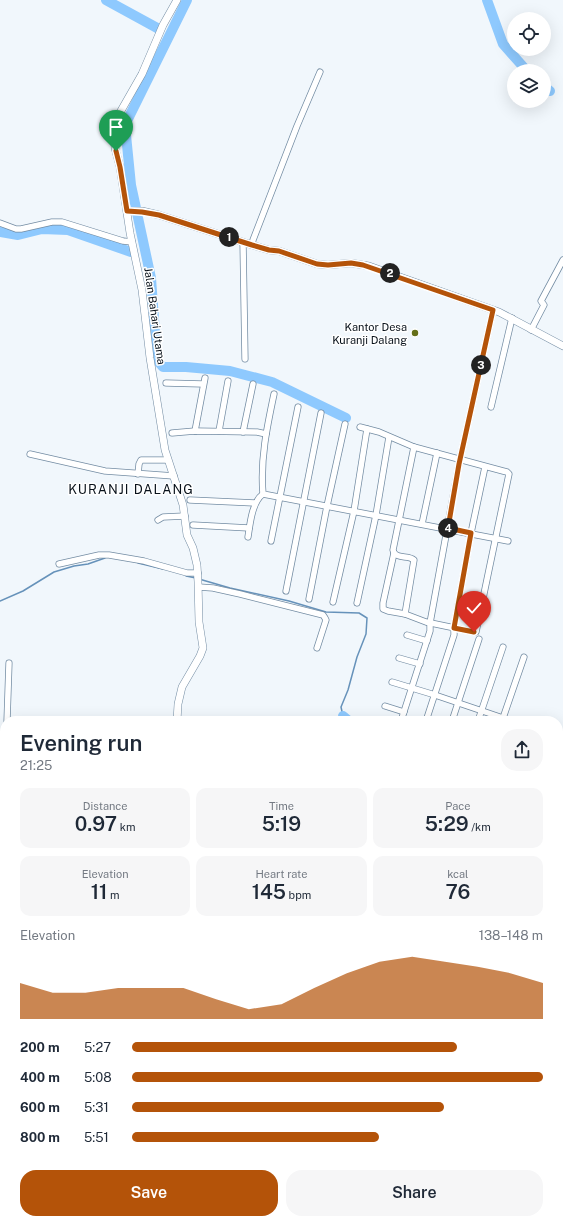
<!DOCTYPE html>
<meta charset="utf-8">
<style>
:root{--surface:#fff;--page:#f6f6f7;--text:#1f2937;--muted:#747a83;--accent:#b45309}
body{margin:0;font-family:"Public Sans",sans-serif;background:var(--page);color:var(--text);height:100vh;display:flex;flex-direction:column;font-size:15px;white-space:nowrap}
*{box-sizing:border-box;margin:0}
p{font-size:13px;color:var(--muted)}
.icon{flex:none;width:22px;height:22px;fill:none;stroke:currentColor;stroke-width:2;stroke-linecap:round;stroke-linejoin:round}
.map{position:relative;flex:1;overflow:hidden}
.details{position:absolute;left:0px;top:716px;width:563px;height:508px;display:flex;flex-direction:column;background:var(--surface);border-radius:16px 16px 0 0;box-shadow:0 4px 16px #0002}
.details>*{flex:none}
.tools{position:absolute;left:507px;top:12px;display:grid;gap:8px}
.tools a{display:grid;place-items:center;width:44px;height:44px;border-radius:50%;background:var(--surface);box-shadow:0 4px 16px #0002;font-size:20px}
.pin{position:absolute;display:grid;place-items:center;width:34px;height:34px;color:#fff;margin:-41px -17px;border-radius:50% 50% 50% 0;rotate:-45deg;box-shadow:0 0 4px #0007}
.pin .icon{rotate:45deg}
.km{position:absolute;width:20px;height:20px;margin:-10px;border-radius:50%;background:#222;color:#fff;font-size:11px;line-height:20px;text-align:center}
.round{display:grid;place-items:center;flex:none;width:42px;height:42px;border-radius:16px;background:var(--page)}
.summary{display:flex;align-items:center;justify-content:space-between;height:68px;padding:0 20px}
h1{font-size:22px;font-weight:600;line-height:30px}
.stats{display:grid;grid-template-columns:repeat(3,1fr);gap:6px;height:68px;padding:4px 20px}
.stats div{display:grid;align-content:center;border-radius:10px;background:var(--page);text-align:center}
.stats b{font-size:20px;font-weight:600}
.stats small{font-size:11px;font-weight:400}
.stats p{font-size:11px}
.chart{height:112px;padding:8px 20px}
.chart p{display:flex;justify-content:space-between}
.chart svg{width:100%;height:72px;margin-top:4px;fill:var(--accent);opacity:.7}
.button{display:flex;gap:8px;margin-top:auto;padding:8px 20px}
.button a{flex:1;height:46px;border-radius:16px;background:var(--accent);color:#fff;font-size:16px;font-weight:600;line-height:46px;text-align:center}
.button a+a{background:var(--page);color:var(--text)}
ul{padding:0 20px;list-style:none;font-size:13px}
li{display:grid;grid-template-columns:64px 48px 1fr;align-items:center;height:30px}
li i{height:10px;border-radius:5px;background:var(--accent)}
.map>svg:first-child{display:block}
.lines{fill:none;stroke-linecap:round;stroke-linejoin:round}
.stream{stroke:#6692ba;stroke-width:1.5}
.river{stroke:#8ec9fe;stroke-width:10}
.minor-casing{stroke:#738ca3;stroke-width:7}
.tertiary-casing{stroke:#738ca3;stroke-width:8}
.minor{stroke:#fff;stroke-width:5.5}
.tertiary{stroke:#fff;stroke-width:7}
.route-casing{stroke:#fff;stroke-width:8}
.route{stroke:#b45309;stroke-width:5}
.poi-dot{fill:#656f17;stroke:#fff;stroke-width:1.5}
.labels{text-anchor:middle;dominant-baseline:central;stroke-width:3;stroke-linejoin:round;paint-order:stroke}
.street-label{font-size:11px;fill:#08111a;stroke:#fff}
.poi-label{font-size:11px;fill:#08111a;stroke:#fff;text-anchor:end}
.quarter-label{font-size:13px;letter-spacing:1px;fill:#08111a;stroke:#fff}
</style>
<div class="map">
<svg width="563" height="1224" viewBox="0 0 563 1224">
<rect width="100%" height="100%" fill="#f1f7fc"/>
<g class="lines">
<g class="stream">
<path d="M 138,563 L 163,569"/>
<path d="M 186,576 L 196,578"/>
<path d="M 199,579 L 230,588 L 289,601 L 326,612 L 359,613 L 367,618 L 366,634 L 357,657 L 348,690 L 341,707 L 343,716"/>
<path d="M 0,601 L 23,591 L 54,572 L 74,566 L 88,564 L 105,558"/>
</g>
<g class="river">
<path d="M 106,0 L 159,29"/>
<path d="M 487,0 L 503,44 L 527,71"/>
<path d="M 544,86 L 550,91"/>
<path d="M 136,208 L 131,185 L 125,125 L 187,0"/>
<path d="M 137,213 L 151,278 L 157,360 L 163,367 L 186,367 L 230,371 L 272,382 L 346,418"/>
<path d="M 0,232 L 18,235 L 42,229 L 68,230 L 131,252"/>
<path d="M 343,716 L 349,721"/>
<path d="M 558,864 L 563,866"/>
</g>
<defs>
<g id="minor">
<path d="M 0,223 L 16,229 L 21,229 L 52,222 L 62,222 L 123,241 L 132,242"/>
<path d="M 243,242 L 245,359"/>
<path d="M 252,245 L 253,240 L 297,126 L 320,72"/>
<path d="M 531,330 L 544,305 L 541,301 L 563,260"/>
<path d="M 166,383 L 203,384"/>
<path d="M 274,394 C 267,427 260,460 263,494 L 508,541"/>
<path d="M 491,407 L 512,318"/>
<path d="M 360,427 L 379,432 L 414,447 L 503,471 L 507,472 L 509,474 L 476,632 L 474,632 L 426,622 L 405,614 L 388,611 L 383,609 L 383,603 L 394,553"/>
<path d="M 195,431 L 205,378"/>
<path d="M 219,431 L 228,381"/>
<path d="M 243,432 L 253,384"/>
<path d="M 172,433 L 195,431 L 257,432 L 266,434"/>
<path d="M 30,454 L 105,471 L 174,476"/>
<path d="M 138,474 L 139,464 L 141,460 L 168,460"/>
<path d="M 190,500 L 255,503"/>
<path d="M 158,520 L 163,517 L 185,516"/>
<path d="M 422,524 L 437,453"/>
<path d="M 193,525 L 249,528"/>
<path d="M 248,537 C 250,524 252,502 263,494"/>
<path d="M 271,541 L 298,407"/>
<path d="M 59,564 L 99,555 L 109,555 L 144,561 L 187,573 L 198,573"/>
<path d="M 199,587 L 213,588 L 240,594 L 323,615 L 325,618 L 326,620 L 317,648"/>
<path d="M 286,591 L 321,413"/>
<path d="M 309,599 L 327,506 L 345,424"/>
<path d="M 333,602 L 354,511 L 367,429"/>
<path d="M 357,603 L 376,515 L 389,437"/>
<path d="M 405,614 L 414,560 C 409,555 399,559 394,553 L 393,550 L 414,447"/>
<path d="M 407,635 L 427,641"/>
<path d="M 399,658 L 420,664"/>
<path d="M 392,682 L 435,695 L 503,718"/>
<path d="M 385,706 L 404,712"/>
<path d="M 7,721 L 9,663"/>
<path d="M 401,721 L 430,631 L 430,623 L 459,464 L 493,310"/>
<path d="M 426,721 L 454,635 L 454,628 L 471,533 L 485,467"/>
<path d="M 452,721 L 479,639"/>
<path d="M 478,721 L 503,647"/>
<path d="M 502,721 L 524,657"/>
<path d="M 0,791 L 5,788"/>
<path d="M 1,890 L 4,800"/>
<path d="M 558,1121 L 563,1124"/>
<path d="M 0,1200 L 5,1202"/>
<path d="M 335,1219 L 340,1224"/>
<path d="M 104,1224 L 105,1219"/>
<path d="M 245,1224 L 248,1219"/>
<path d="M 443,1224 L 444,1219"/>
</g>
<g id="tertiary">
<path d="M 177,0 L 163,25 L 142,74 L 118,116 L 114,131 L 115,148 L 120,167 L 130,233 L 142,290 L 150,358 L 165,450 L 183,505 L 187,535 L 193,548 L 197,565 L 198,582 L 199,622 L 203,648 L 200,656 L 182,687 L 178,704 L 177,721"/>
<path d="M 127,211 L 142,211 L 159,215 L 252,245 L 269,250 L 279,251 L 317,264 L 328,265 L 351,263 L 369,266 L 499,312 L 563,346"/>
<path d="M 164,1219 L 174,1224"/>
</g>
</defs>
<use href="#minor" class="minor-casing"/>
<use href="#tertiary" class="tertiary-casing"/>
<use href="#minor" class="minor"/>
<use href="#tertiary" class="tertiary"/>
</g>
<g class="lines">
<defs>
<path id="route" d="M 116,151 L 120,167 L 127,211 L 142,212 L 159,215 L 252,245 L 269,250 L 279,251 L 317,264 L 328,265 L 351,263 L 363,265 L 493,310 L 459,464 L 448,528 L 471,533 L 454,628 L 474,632"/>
</defs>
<use href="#route" class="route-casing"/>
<use href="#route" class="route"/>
</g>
<circle class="poi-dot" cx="415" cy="333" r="4"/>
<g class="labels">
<g class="street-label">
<text transform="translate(155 316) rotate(82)">Jalan Bahari Utama</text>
</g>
<g class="poi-label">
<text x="407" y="327">Kantor Desa<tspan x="407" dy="13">Kuranji Dalang</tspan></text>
</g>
<g class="quarter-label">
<text x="131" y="489">KURANJI DALANG</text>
</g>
</g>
</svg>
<div class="tools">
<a><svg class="icon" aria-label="locate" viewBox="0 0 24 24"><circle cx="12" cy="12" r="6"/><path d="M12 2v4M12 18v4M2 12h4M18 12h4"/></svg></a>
<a><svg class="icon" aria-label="layers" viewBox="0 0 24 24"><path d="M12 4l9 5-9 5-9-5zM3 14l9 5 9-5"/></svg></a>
</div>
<div class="pin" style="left:116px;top:151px;background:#1e9e55"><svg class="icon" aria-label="arrive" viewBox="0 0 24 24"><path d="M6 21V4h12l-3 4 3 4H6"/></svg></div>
<div class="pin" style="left:474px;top:632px;background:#d93025"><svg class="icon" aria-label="check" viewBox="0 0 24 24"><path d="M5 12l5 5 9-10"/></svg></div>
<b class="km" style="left:229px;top:237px">1</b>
<b class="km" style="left:390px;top:273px">2</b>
<b class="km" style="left:481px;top:365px">3</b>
<b class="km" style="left:448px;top:528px">4</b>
<section class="details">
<div class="summary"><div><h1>Evening run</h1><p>21:25</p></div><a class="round"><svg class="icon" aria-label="share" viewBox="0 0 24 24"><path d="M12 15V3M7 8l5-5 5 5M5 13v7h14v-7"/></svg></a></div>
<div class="stats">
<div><p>Distance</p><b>0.97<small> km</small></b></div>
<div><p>Time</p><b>5:19</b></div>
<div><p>Pace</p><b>5:29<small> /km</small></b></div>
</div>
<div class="stats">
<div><p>Elevation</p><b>11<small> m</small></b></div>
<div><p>Heart rate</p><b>145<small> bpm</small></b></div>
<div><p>kcal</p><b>76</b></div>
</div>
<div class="chart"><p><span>Elevation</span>138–148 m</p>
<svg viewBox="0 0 160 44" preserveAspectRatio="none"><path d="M0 44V22L10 28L20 28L30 25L40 25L50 25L60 32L70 38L80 35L90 25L100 16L110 9L120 6L130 9L140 12L150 16L160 22V44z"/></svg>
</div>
<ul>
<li><b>200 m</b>5:27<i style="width:79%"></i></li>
<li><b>400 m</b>5:08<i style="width:100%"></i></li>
<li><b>600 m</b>5:31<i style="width:76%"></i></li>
<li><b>800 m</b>5:51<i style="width:60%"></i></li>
</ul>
<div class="button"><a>Save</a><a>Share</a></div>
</section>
</div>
